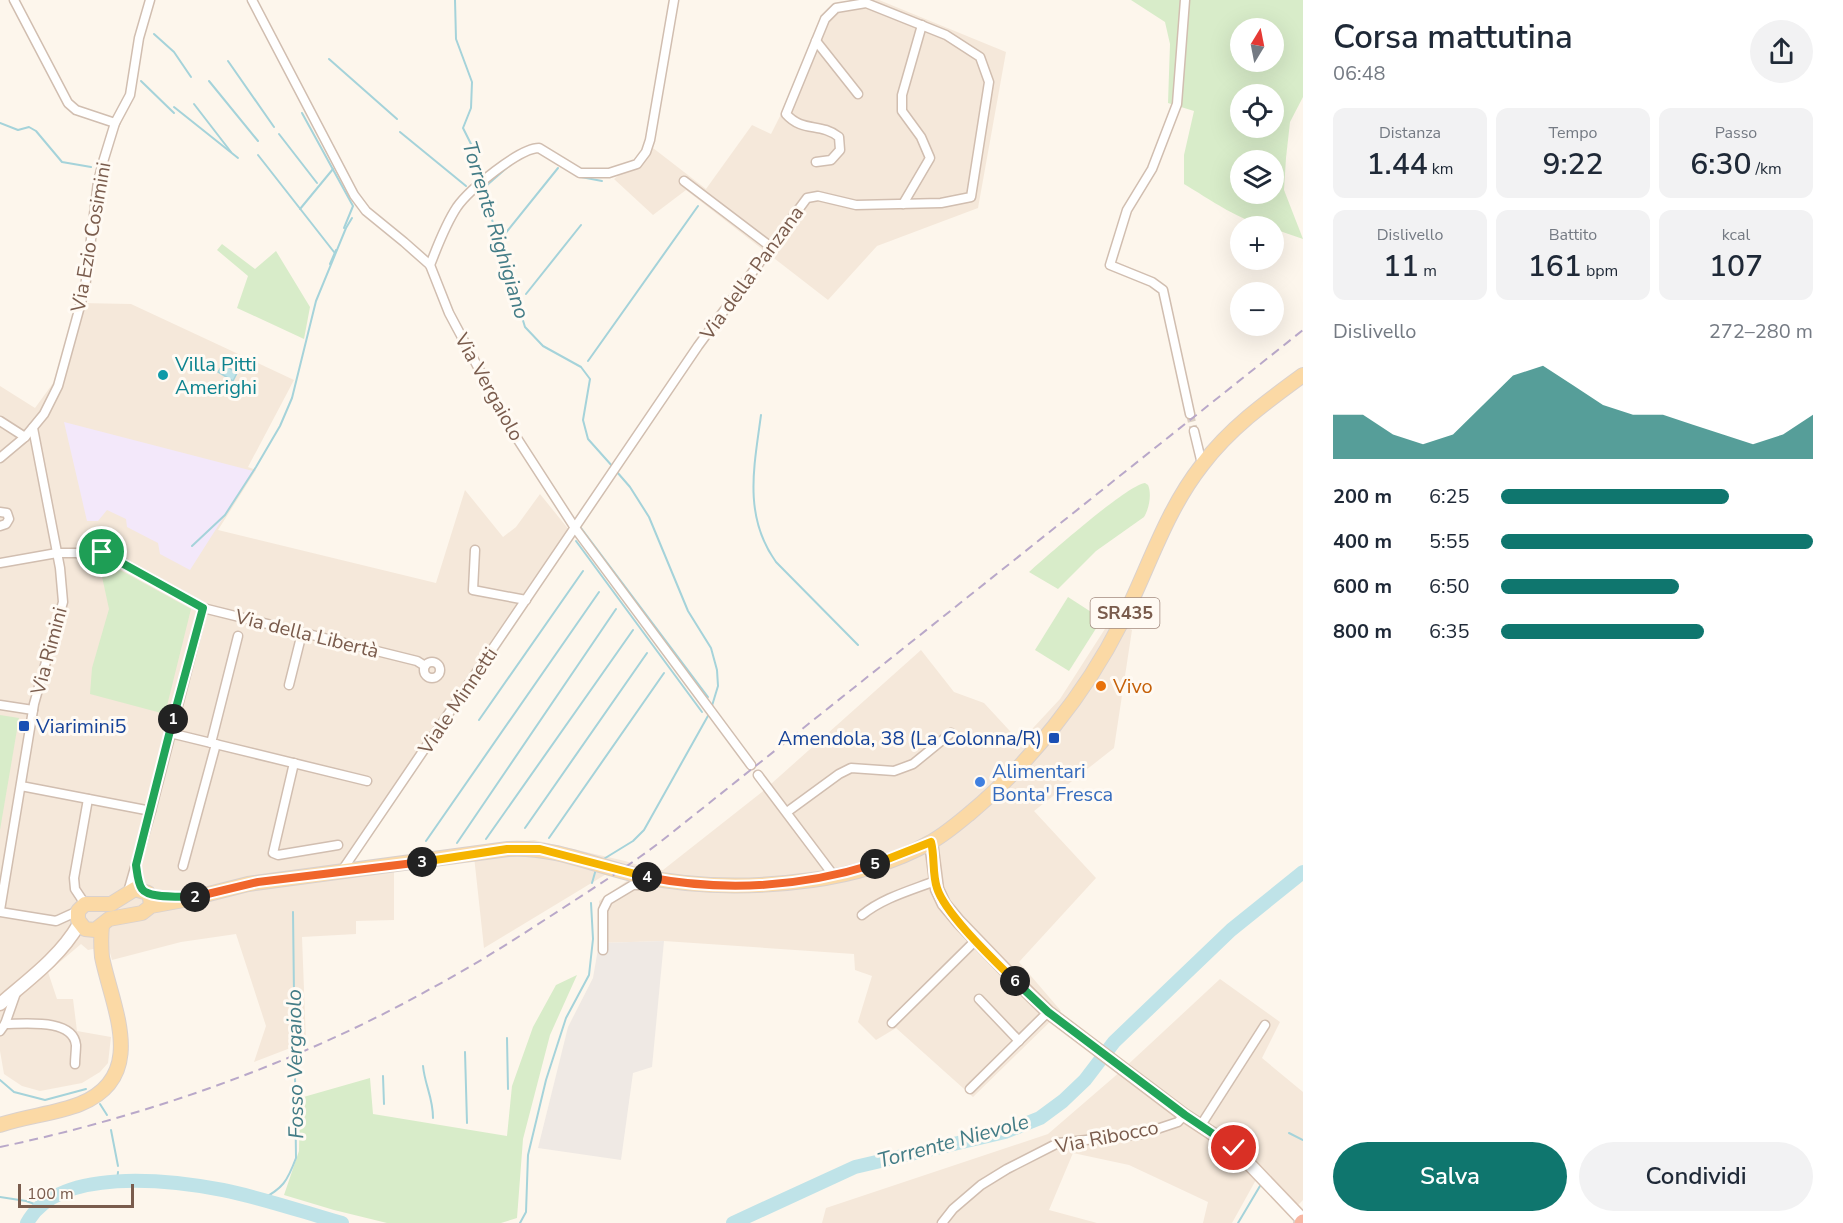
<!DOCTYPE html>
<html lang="it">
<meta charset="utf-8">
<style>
:root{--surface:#fff;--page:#f2f2f3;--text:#1f2937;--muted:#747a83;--accent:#0f766e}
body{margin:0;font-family:"Nunito Sans",sans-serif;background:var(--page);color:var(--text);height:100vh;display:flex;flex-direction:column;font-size:22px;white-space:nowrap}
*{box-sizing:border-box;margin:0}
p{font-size:20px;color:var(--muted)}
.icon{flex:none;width:33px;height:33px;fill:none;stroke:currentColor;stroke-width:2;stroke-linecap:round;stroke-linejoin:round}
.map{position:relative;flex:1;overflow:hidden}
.side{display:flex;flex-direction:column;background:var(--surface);width:540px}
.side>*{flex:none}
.needle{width:39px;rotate:10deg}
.fabs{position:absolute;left:1230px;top:18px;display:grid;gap:12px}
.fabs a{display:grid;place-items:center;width:54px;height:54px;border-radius:50%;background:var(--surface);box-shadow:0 6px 24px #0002;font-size:30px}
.scale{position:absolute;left:18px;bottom:15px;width:116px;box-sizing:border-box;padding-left:6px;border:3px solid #7a5c4d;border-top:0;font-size:16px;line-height:21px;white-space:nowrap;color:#7a5c4d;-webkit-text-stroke:4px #fffaf3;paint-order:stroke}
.pin{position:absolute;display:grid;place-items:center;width:51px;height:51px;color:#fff;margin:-26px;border:3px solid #fff;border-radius:50%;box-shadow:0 2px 6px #0007}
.km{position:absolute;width:30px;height:30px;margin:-15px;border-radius:50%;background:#222;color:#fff;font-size:16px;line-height:30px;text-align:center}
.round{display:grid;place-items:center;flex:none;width:63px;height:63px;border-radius:32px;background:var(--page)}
.headline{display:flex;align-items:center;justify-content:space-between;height:102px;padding:0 30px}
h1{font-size:33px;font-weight:600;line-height:45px}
.metrics{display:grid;grid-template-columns:repeat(3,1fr);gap:9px;height:102px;padding:6px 30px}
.metrics div{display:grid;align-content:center;border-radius:12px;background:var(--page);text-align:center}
.metrics b{font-size:30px;font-weight:600}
.metrics small{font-size:16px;font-weight:400}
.metrics p{font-size:16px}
.chart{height:168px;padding:12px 30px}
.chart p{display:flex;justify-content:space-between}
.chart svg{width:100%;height:108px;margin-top:6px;fill:var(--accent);opacity:.7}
.button{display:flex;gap:12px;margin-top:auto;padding:12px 30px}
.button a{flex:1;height:69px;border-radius:36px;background:var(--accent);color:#fff;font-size:24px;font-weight:600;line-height:69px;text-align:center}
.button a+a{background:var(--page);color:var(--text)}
ul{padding:0 30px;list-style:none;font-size:20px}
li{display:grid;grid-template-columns:96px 72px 1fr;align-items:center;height:45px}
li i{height:15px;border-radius:8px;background:var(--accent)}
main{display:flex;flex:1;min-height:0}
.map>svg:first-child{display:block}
.residential{fill:#f5e8da}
.industrial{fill:#efe9e4}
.education{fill:#f3e8fa}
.green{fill:#d8ecc9;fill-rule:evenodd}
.water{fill:#bfe3e8;stroke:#a5d3da;stroke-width:1.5}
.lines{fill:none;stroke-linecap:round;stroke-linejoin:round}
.stream{stroke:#a5d3da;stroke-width:2}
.river{stroke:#bfe3e8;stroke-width:14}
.minor-tunnel{stroke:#dcd0c4;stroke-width:8;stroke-dasharray:8 4;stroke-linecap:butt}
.minor-casing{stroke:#d1beb0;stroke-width:11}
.secondary-casing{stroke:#d6c0b0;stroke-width:15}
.primary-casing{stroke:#dad1cd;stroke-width:16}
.motorway-casing{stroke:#dad1cd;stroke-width:18}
.minor{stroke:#fff;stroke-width:8}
.secondary{stroke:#fff;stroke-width:12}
.primary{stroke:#fbd9a5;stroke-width:14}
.motorway{stroke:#f7b7a3;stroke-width:15}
.rail{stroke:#b9a8c9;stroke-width:2;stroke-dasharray:9 6;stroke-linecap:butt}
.split-1-casing{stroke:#fff;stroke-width:12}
.split-2-casing{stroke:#fff;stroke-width:12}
.split-3-casing{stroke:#fff;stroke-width:12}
.split-4-casing{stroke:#fff;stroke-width:12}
.split-5-casing{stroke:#fff;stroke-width:12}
.split-6-casing{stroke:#fff;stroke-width:12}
.split-7-casing{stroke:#fff;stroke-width:12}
.split-1{stroke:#22a559;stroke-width:8}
.split-2{stroke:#22a559;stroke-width:8}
.split-3{stroke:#f0652b;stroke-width:8}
.split-4{stroke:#f5b400;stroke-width:8}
.split-5{stroke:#f0652b;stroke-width:8}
.split-6{stroke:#f5b400;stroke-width:8}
.split-7{stroke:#22a559;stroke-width:8}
.culture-dot{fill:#0f9aa8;stroke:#fffaf3;stroke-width:2}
.food-dot{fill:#e8710a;stroke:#fffaf3;stroke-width:2}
.transit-dot{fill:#1a4fb4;stroke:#fffaf3;stroke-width:2}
.shop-dot{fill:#3f7fe0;stroke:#fffaf3;stroke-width:2}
.labels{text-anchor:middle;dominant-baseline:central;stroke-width:6;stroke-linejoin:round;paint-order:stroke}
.shield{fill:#fffaf3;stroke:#a28b7f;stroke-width:1.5}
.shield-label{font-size:18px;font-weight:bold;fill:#7a5c4d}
.street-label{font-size:20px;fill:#7a5c4d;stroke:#fffaf3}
.culture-label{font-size:20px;fill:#0d838f;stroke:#fffaf3;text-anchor:start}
.food-label{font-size:20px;fill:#c56008;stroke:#fffaf3;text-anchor:start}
.transit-label{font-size:20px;fill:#164399;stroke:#fffaf3;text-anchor:start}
.shop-label{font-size:20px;fill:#366cbe;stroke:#fffaf3;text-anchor:start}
.water-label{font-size:21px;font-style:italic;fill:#437c86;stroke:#fffaf3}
</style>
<main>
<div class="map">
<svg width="1303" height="1223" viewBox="0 0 1303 1223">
<rect width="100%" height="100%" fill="#fdf6ec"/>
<g class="residential">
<path d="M 850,0 L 879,0 L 1006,52 L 978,208 L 877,246 L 828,300 L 686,190 L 653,215 L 614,179 L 653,148 L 706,189 L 752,125 L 771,134 L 832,13 Z"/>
<path d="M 80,303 L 131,304 L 294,380 L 248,467 L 256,470 L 218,530 L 436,583 L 465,490 L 503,537 L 516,527 L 540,494 L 574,536 L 376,821 L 351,865 L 394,859 L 394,920 L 356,921 L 356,934 L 302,937 L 306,1042 L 254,1062 L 266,1026 L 236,934 L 181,942 L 112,960 L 108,946 L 88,950 L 81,944 L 48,972 L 57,999 L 73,999 L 77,1031 L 111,1037 L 108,1063 L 100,1072 L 82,1083 L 40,1091 L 22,1086 L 4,1074 L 0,1051 L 0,386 L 35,408 L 59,375 Z"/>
<path d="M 1110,621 L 1132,630 L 1114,748 L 1034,811 L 1096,878 L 1019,962 L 1061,1011 L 973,1097 L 896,1028 L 876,1040 L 858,1022 L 872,976 L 855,970 L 854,954 L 664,941 L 599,943 L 599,901 L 628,880 L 608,873 L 484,948 L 473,847 L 534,840 L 625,861 L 648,868 L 663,870 L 762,792 L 921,650 L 954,692 L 984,703 L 1020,742 L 1060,699 Z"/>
<path d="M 1220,979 L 1280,1022 L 1262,1058 L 1303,1092 L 1303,1200 L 1288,1215 L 1257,1178 L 1232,1223 L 1203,1223 L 1208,1202 L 1129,1165 L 1073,1153 L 1049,1210 L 1097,1223 L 822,1223 L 826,1208 L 1048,1134 L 1121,1071 Z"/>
</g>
<path class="industrial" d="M 664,941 L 652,1067 L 633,1073 L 621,1160 L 538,1148 L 568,1027 L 593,978 L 599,943 Z"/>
<path class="education" d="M 64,422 L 253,471 L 190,570 L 160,554 L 158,543 L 127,527 L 126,519 L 107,510 L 98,521 L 87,521 Z"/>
<g class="green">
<path d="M 1131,0 L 1303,0 L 1303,97 L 1290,122 L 1286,158 L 1284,190 L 1303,239 L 1274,229 L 1274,226 C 1246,226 1208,198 1184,184 L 1184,155 L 1194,111 L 1168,103 L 1170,44 L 1165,22 ZM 1240,28 L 1274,28 L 1274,62 L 1240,62 ZM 1240,94 L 1274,94 L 1274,128 L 1240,128 ZM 1240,160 L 1274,160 L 1274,194 L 1240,194 Z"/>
<path d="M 222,244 L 255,269 L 276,251 L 310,307 L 304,339 L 237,308 L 248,276 L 217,250 Z"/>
<path d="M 1145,483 L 1148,485 C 1152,494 1149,509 1144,517 L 1096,551 L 1058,589 L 1029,572 C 1047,556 1127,485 1145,483 Z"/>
<path d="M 98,558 L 191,609 L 165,714 L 90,694 L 92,668 L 109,609 Z"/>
<path d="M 1068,597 L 1102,619 L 1069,671 L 1035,650 Z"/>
<path d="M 0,715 L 19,718 L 0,830 Z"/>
<path d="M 577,975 L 550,1035 L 523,1139 L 517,1218 L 501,1223 L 387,1223 L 334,1210 L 284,1195 L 299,1151 L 300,1098 L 370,1078 L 373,1114 L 507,1136 L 512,1086 L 533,1027 L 556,985 Z"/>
</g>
<path class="water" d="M 223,364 L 237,373 L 233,381 L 218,372 Z"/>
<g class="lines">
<g class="stream">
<path d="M 455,0 L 456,39 L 472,82 L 471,108 L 463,128 L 475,152 L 480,178"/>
<path d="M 154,34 L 174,52 L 191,77"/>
<path d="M 329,59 L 397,119"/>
<path d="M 228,61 L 274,127"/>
<path d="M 141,81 L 174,113"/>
<path d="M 209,81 L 258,141"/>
<path d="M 194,104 L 231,152"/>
<path d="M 174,107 L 238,158"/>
<path d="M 302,113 L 353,206 L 344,228"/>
<path d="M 0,123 L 18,130 L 29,127 L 36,131 L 62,162 L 91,167"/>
<path d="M 400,132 L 466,186"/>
<path d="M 279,134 L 317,183"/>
<path d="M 258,155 L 334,252"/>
<path d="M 581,177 L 602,181"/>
<path d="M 486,186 L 511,164"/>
<path d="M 482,187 L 525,327 L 543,346 L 581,367 L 590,379 L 583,420 L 588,439 L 613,467"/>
<path d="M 300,209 L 333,169"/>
<path d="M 504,235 L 558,168"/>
<path d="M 330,264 L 336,250"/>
<path d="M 526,294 L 581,225"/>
<path d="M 588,361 L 698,206"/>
<path d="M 761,415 C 754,467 743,516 776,562 L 858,645"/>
<path d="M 617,472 L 630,487 L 649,517 L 688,611 L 711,648 L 717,670 L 718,686 L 711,709"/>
<path d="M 581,528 L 708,697"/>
<path d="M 576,541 L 702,712"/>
<path d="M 192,546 L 225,515 L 256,467 L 280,426 L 292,398 L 316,301 L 346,228 L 352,218"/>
<path d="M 479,720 L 583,571"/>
<path d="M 525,828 L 647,653"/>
<path d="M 549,838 L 664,673"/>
<path d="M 486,839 L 633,630"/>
<path d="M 426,841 L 599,592"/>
<path d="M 457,843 L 616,609"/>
<path d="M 602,860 L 633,841 L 644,830 L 709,714"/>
<path d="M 592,883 L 596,869"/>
<path d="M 507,1038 L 508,1089"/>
<path d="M 465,1052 L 467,1123"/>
<path d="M 423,1066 C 425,1086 433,1097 433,1118"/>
<path d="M 383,1076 L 384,1104"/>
<path d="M 0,1080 L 14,1092 L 45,1100 L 86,1089"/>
<path d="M 100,1104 L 107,1115"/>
<path d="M 111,1130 L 118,1166"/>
<path d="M 1289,1133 L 1303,1140"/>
<path d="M 117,1181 L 118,1172"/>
<path d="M 0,1197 L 26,1201 L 40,1206"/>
<path d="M 261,1200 C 283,1188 287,1182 296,1158 L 293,912"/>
<path d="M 520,1223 L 526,1212 L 528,1155 L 546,1080 L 566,1018 L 589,975 L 593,939 L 591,903"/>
<path d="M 1238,1223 L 1260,1186"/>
</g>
<g class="river">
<path d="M 27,1223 C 58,1166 170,1180 223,1190 C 263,1198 303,1212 342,1223"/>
<path d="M 733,1223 L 855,1167 L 1005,1132 L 1040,1118 L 1063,1101 L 1085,1080 L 1114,1042 L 1231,930 L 1303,872"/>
</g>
<path class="minor-tunnel" d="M 1190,414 L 1194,431"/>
<defs>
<g id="minor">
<path d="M 14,0 L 68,103 L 76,110 L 115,123"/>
<path d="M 252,0 L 354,195 L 366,211 L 404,242 L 430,265 L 449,313 L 511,429 L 575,528 L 751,765"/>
<path d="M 1185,0 L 1177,104 L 1152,169 L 1127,210 L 1110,265 L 1152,282 L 1163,290 L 1190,414"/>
<path d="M 816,41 L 858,94"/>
<path d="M 684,181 L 771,247"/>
<path d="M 903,204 L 930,158 L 921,137 L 902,111 L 902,95 L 922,25"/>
<path d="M 430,265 C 438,245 445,225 457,207 C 469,190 519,148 539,148 L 580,173 L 609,173 L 637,164 L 646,152 L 650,140 L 674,0"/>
<path d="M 0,421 L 25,437"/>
<path d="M 1194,431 L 1202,464"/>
<path d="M 0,458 L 25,437 L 44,414 L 58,386 L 85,288 L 98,182 L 103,162 L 115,123 L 130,95 L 139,38 L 150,0"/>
<path d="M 0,512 L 7,513 L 9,519 L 6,524 L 0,526"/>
<path d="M 475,550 L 473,590 L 526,600"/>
<path d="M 0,563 L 57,553 L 105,553 L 203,608 L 417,661 L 425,666"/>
<circle cx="432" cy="670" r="8"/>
<path d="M 289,685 L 302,633"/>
<path d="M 0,705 L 33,710"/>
<path d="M 170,733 L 367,781"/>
<path d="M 211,743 L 238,636"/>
<path d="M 294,763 L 273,853 L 278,855 L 338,845"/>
<path d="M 758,775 L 834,876"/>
<path d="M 21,786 L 151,811"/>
<path d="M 787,812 L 839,774 L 851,768 L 894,771 L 913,764 L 951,733"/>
<path d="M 183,866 L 216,744"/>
<path d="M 341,872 L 698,346 L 807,198 L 818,196 L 856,205 L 941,203 L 971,197 L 989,82 L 980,57 L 946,35 L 866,3 L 836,8 L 825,19 L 786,114 C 803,133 820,122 839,137 L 840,150 L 831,160 L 816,162"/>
<path d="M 128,892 L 151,811 L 203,608"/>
<path d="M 85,904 L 75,889 L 74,878 L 88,799"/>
<path d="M 0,910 L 34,704 L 63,602 L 60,568 L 33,428"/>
<path d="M 0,912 L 56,921 L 78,911"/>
<path d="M 862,915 C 883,898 909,891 935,881"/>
<path d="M 603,950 L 603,910 L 608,900 L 633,885 L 647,885 L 658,879"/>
<path d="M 979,999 L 1019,1041"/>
<path d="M 892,1023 L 976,940"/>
<path d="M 5,1024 C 24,1024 73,1018 76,1045 C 76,1051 75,1058 75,1064"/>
<path d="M 0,1031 L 5,1024 L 17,990"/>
<path d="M 970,1089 L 1048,1012"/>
<path d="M 1201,1125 L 1265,1025"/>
<path d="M 942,1223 L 953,1209 L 981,1185 L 1007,1169 L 1058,1143 L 1142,1134 L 1178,1122 L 1184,1115"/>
</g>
<g id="secondary">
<path d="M 931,842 L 937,889 L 944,904 L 959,922 L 1011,976 L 1048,1012 L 1184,1115 L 1234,1148 L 1299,1216"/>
<path d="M 0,1004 C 28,980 60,957 79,924"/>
</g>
<g id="primary">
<path d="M 151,906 L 150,898 L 148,893 L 135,889 L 111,904 L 85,904 L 78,911 L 78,920 L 85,929 L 95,930 L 109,919 L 142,913 L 151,906 L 189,899 L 248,884 L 508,849 C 554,846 595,866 640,876 C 697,888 754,888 812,880 C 851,875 896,862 931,842 C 944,835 957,824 969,814 C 1029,764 1086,693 1121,623 C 1148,570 1165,512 1202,465 C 1230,428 1266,402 1303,375"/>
<path d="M 0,1125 C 26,1116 55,1114 80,1104 C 149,1076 112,1007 102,957 C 101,947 101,935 102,925"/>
</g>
<path id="motorway" d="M 1302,1223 L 1303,1222"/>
</defs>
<use href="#minor" class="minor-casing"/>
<use href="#secondary" class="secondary-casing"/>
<use href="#primary" class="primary-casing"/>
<use href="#motorway" class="motorway-casing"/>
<use href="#minor" class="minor"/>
<use href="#secondary" class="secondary"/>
<use href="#primary" class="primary"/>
<use href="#motorway" class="motorway"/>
<path class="rail" d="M 0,1147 C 148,1116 300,1062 432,988 C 477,964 520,936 563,908 C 598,885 632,864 664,839 L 1303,330"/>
</g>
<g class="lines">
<defs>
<path id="split-1" d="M 102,552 L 203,608 L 173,719"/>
<path id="split-2" d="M 173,719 L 136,865 C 137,872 138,884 142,889 C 149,899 182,896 195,897"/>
<path id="split-3" d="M 195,897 L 258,882 L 422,862"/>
<path id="split-4" d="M 422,862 L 507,849 L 540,849 L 647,877"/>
<path id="split-5" d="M 647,877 C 723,892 801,887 875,864"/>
<path id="split-6" d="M 875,864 L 931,842 C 935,857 932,873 937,888 C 945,914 995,961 1015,981"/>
<path id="split-7" d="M 1015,981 L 1048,1012 L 1185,1115 L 1234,1148"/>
</defs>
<use href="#split-1" class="split-1-casing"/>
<use href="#split-2" class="split-2-casing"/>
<use href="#split-3" class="split-3-casing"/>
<use href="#split-4" class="split-4-casing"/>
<use href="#split-5" class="split-5-casing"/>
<use href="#split-6" class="split-6-casing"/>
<use href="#split-7" class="split-7-casing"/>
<use href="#split-1" class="split-1"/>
<use href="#split-2" class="split-2"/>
<use href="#split-3" class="split-3"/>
<use href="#split-4" class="split-4"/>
<use href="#split-5" class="split-5"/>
<use href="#split-6" class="split-6"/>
<use href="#split-7" class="split-7"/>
</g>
<circle class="culture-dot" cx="163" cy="375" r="6"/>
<circle class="food-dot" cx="1101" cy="686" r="6"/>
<g class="transit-dot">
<rect x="18" y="720" width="12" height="12" rx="3"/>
<rect x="1048" y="732" width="12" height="12" rx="3"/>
</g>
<circle class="shop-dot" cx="980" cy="782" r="6"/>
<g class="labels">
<rect class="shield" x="1090.5" y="598" width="69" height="30" rx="4.5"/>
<g class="shield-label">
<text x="1125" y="613">SR435</text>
</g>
<g class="street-label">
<text transform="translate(91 237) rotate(-80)">Via Ezio Cosimini</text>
<text transform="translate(752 273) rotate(-54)">Via della Panzana</text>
<text transform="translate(489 387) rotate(61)">Via Vergaiolo</text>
<text transform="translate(307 634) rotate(14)">Via della Libertà</text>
<text transform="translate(49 651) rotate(-75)">Via Rimini</text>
<text transform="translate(458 701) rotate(-56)">Viale Minnetti</text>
<text transform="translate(1107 1137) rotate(-11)">Via Ribocco</text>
</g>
<g class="culture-label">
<text x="175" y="364">Villa Pitti<tspan x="175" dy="23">Amerighi</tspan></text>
</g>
<g class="food-label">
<text x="1113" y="686">Vivo</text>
</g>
<g class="transit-label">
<text x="36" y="726">Viarimini5</text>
<text x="1042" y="738" text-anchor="end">Amendola, 38 (La Colonna/R)</text>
</g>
<g class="shop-label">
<text x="992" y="771">Alimentari<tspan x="992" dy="23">Bonta' Fresca</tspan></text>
</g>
<g class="water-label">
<text transform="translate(496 230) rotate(73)">Torrente Righigiano</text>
<text transform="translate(295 1064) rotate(-91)">Fosso Vergaiolo</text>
<text transform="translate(953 1141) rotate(-15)">Torrente Nievole</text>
</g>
</g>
</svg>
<div class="fabs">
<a><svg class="needle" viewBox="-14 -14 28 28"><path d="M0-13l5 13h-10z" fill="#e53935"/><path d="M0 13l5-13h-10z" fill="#747a83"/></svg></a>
<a><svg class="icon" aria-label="locate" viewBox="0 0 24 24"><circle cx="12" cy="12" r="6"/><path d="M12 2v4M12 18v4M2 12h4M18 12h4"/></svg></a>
<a><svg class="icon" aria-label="layers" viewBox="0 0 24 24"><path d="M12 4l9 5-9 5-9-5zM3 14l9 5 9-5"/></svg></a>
<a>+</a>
<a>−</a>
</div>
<div class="scale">100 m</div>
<div class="pin" style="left:102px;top:552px;background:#1e9e55"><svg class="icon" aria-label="arrive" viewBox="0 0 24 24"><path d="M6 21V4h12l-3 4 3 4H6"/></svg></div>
<div class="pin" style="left:1234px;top:1148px;background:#d93025"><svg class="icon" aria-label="check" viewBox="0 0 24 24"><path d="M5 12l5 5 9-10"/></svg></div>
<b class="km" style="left:173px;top:719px">1</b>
<b class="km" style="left:195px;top:897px">2</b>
<b class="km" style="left:422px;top:862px">3</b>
<b class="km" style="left:647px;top:877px">4</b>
<b class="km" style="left:875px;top:864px">5</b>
<b class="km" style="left:1015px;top:981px">6</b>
</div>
<section class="side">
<div class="headline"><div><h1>Corsa mattutina</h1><p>06:48</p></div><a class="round"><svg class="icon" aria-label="share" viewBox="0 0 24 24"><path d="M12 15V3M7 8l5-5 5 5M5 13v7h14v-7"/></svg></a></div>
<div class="metrics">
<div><p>Distanza</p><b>1.44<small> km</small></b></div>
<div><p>Tempo</p><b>9:22</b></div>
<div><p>Passo</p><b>6:30<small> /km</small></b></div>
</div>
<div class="metrics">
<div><p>Dislivello</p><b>11<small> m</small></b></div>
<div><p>Battito</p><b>161<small> bpm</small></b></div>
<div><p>kcal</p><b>107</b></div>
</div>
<div class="chart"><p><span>Dislivello</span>272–280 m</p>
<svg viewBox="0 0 160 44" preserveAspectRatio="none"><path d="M0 44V26L10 26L20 34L30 38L40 34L50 22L60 10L70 6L80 14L90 22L100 26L110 26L120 30L130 34L140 38L150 34L160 26V44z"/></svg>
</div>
<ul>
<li><b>200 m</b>6:25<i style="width:73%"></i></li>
<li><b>400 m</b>5:55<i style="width:100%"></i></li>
<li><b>600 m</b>6:50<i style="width:57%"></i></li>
<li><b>800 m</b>6:35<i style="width:65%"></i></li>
</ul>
<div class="button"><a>Salva</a><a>Condividi</a></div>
</section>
</main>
